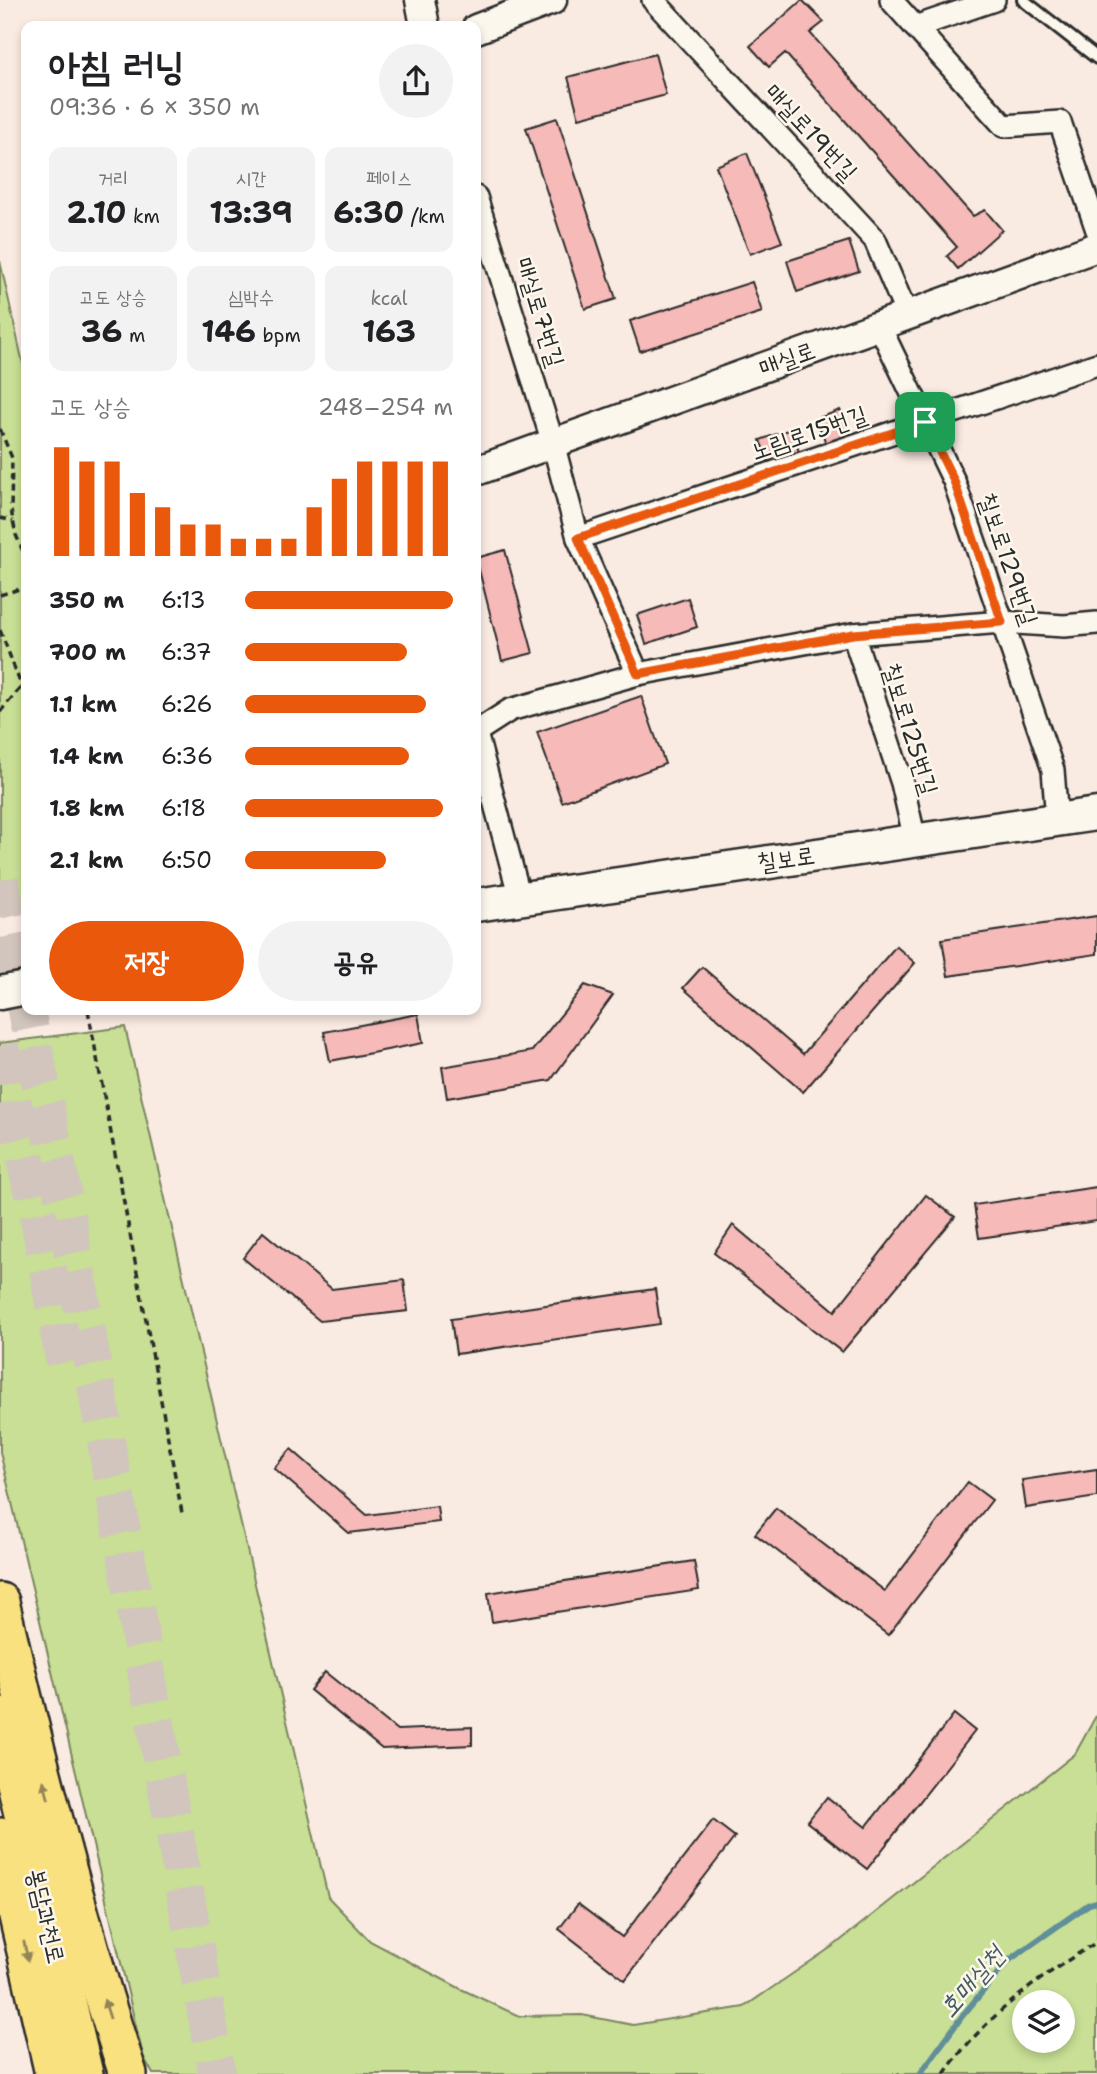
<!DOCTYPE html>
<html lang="ko">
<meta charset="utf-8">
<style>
:root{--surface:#fff;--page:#f2f2f2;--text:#202124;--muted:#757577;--accent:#ea580c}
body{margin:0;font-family:"Shantell Sans","Poor Story",sans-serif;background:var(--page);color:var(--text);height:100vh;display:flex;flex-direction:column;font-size:26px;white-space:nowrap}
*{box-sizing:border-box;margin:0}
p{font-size:23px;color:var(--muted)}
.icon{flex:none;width:38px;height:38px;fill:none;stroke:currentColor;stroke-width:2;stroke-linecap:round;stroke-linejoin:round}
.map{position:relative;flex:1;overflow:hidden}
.side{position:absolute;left:21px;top:21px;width:460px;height:994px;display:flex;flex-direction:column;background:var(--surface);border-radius:14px;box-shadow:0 4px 10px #0003}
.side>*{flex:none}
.fabs{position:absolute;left:1012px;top:1990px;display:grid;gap:14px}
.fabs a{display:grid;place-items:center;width:63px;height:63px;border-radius:50%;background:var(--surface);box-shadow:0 4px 10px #0003;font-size:35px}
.pin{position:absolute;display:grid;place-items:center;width:60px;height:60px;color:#fff;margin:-30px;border-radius:14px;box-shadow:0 4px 10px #0006}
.round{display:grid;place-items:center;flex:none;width:74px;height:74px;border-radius:37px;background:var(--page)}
.head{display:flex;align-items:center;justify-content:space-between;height:119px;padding:0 28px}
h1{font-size:38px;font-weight:700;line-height:52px}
.stats{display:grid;grid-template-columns:repeat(3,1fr);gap:10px;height:119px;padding:7px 28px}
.stats div{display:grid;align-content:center;border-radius:14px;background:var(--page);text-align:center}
.stats b{font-size:30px;font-weight:700}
.stats small{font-size:19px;font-weight:400}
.stats p{font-size:19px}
.chart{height:196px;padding:14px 28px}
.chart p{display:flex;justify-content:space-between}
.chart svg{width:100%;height:126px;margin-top:7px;stroke:var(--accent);stroke-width:6}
.action{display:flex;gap:14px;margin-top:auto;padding:14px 28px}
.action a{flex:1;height:80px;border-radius:42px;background:var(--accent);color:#fff;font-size:28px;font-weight:700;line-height:80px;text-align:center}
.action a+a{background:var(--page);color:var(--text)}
ul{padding:0 28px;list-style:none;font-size:23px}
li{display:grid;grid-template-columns:112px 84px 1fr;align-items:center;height:52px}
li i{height:18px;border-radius:9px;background:var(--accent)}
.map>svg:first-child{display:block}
.green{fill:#c8df95;stroke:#7a8560;stroke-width:2;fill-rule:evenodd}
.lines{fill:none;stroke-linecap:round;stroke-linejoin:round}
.stream{stroke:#608e99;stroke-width:6}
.building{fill:#f6bab8;stroke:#2b2b2b;stroke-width:2}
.motorway-tunnel{stroke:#d1c5bd;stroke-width:38;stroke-dasharray:38 19;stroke-linecap:butt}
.service-casing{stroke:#2b2b2b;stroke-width:16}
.minor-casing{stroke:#2b2b2b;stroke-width:26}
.tertiary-casing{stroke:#2b2b2b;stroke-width:33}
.secondary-casing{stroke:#2b2b2b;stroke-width:37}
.trunk-casing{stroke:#2b2b2b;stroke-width:42}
.path{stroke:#2b2b2b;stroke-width:3.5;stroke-dasharray:7 5;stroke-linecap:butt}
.service{stroke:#fbf7ec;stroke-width:10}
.minor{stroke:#fbf7ec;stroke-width:21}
.tertiary{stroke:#fbf7ec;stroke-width:28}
.secondary{stroke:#fbf7ec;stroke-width:32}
.trunk{stroke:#fae180;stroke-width:37}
.oneway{fill:#928656}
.route-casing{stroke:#fff;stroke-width:14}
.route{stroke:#ea580c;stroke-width:9}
.labels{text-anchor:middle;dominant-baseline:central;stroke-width:5;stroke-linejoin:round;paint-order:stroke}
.street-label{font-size:24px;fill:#2b2b2b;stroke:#fbf7ec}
.water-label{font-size:26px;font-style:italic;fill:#455d62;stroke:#fbf7ec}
</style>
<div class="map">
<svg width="1097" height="2074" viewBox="0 0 1097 2074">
<rect width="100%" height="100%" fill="#faebe2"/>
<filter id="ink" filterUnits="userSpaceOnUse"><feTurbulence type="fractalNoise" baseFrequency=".0143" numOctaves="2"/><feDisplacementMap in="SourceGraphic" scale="14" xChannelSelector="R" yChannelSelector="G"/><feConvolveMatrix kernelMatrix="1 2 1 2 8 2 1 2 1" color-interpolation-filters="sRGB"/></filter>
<g filter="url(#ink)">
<g class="green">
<path d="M 0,261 L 26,377 L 26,912 L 0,917 Z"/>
<path d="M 125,1027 L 328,1897 L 370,1941 L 461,1989 L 519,2016 L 582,2015 L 633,2025 L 744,2007 L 836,1944 L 1075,1754 L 1097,1714 L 1097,2074 L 153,2074 L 143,2056 L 0,1452 L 0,1043 ZM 1024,2002 L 1062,2002 L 1062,2040 L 1024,2040 Z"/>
</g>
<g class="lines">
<path class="stream" d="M 920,2074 L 963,2015 L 1008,1961 L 1089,1904 L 1097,1902"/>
</g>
<g class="building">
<path d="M 802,0 L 824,22 L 810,33 L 973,216 L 985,210 L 1002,230 L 958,269 L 947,256 L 957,247 L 785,53 L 769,67 L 750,46 Z"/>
<path d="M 655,54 L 666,95 L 579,118 L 568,77 Z"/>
<path d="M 557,118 L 616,299 L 585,309 L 526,128 Z"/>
<path d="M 747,153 L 782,242 L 750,254 L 716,166 Z"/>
<path d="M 849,241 L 859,271 L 797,292 L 787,261 Z"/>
<path d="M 752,282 L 762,312 L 640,351 L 630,321 Z"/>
<path d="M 840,410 L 851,436 L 826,443 L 816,419 Z"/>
<path d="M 793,428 L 800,457 L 771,469 L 760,440 Z"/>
<path d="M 505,550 L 533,653 L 502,661 L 476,558 Z"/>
<path d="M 688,598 L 697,627 L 646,644 L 637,615 Z"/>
<path d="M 641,696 L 665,764 L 562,802 L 537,732 Z"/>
<path d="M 1097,916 L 1097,954 L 948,976 L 942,939 Z"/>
<path d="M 896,946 L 915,963 L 803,1092 L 683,988 L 702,967 L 803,1054 Z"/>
<path d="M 585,985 L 613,995 L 551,1080 L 447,1098 L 442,1067 L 532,1051 Z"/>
<path d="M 418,1014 L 423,1043 L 330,1061 L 324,1032 Z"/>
<path d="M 1097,1187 L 1097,1221 L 979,1238 L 974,1205 Z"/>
<path d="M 926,1195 L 955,1217 L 842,1352 L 714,1253 L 733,1225 L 835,1311 Z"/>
<path d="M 263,1232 L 332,1289 L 404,1280 L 408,1311 L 320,1321 L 243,1258 Z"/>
<path d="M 655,1289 L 660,1324 L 456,1354 L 451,1319 Z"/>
<path d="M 291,1449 L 367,1515 L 437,1506 L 439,1522 L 349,1533 L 274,1468 Z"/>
<path d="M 1097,1469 L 1097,1497 L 1026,1508 L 1022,1480 Z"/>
<path d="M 968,1482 L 992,1500 L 888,1635 L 755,1534 L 776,1508 L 885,1591 Z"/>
<path d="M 694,1561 L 699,1590 L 492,1622 L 488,1593 Z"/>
<path d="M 325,1672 L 397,1730 L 472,1727 L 472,1745 L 382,1749 L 310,1690 Z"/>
<path d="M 954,1714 L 975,1731 L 867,1869 L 807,1822 L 827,1797 L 866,1827 Z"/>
<path d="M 713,1820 L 735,1837 L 625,1980 L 559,1929 L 578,1904 L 622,1937 Z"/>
</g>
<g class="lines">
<g class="motorway-tunnel">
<path d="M 0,880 L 61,1185 L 217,2074"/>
<path d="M 0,1046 L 41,1229 L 67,1376"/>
</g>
<defs>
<path id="service" d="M 1023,0 L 1097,58"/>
<g id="minor">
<path d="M 653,0 L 875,240 L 907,315"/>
<path d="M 891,0 L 1004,126 L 1060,122 L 1097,230"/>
<path d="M 915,27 L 994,0"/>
<path d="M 476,197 L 553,443 L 578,538 L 638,674"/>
<path d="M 879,325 L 954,481 L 1053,770 L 1057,820"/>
<path d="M 578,538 L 1097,364"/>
<path d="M 853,634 L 902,783 L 915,840"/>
<path d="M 476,732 L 510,710 L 638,674 L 853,634 L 1002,622 L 1064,626 L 1097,623"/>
<path d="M 476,733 L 520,898"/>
</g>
<g id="tertiary">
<path d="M 420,0 L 425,26"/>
<path d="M 476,29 L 552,0"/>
<path d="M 476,471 L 1097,247"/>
</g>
<g id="secondary">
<path d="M 476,905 L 1097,814"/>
<path d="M 0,993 L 26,988"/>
</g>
<g id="trunk">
<path d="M 0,1602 C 37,1761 78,1919 128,2074"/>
<path d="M 0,1716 L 84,2074"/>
<path d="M 0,1837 L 54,2074"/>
</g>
</defs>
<use href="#service" class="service-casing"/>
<use href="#minor" class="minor-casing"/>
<use href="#tertiary" class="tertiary-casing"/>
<use href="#secondary" class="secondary-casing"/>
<use href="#trunk" class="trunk-casing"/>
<g class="path">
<path d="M 0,429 L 12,458 L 11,510 L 16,535 L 26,558"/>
<path d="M 0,518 L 13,521"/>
<path d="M 0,595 L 26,587"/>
<path d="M 0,630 L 26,698"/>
<path d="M 0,712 L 22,686 L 26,688"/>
<path d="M 88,1010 L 182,1513"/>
<path d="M 944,2074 C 984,2017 1038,1978 1097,1942"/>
</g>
<use href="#service" class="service"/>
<use href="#minor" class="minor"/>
<use href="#tertiary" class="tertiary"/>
<use href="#secondary" class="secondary"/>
<use href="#trunk" class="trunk"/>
</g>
<defs><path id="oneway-solid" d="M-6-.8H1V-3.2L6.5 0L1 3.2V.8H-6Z" transform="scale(1.75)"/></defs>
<g class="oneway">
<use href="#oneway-solid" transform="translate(46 1790) rotate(-105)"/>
<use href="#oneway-solid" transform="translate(26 1951) rotate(77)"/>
<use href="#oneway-solid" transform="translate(107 2009) rotate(-108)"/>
</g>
</g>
<g class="lines" filter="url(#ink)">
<defs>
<path id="route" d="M 925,422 L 954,481 L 1002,622 L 853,634 L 638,674 L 578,538 Z"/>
</defs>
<use href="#route" class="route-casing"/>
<use href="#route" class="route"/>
</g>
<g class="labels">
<g class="street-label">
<text transform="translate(811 132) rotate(47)">매실로19번길</text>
<text transform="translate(540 312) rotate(73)">매실로7번길</text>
<text transform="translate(787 359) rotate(-20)">매실로</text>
<text transform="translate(809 433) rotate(-19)">노림로15번길</text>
<text transform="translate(1008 559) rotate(71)">칠보로129번길</text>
<text transform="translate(910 729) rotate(73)">칠보로125번길</text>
<text transform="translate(786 859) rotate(-8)">칠보로</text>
<text transform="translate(46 1916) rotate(77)">봉담과천로</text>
</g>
<g class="water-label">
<text transform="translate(971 1981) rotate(-49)">호매실천</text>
</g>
</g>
</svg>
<div class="fabs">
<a><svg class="icon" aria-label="layers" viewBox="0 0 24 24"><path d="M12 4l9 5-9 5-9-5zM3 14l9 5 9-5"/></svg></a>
</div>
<div class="pin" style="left:925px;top:422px;background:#1e9e55"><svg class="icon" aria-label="arrive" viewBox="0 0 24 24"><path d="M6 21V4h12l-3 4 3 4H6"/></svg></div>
<section class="side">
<div class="head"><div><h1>아침 러닝</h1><p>09:36 · 6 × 350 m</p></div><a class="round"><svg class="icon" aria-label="share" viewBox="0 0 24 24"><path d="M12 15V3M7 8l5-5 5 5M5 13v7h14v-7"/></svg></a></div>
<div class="stats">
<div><p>거리</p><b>2.10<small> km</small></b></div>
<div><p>시간</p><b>13:39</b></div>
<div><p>페이스</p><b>6:30<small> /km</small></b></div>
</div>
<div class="stats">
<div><p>고도 상승</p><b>36<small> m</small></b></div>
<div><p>심박수</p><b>146<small> bpm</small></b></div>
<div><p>kcal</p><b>163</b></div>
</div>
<div class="chart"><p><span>고도 상승</span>248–254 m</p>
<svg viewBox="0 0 160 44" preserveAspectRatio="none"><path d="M5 44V6M15 44V11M25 44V11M35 44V22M45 44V27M55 44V33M65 44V33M75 44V38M85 44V38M95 44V38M105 44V27M115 44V17M125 44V11M135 44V11M145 44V11M155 44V11"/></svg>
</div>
<ul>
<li><b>350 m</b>6:13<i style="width:100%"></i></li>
<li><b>700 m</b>6:37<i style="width:78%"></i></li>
<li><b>1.1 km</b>6:26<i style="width:87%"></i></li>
<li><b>1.4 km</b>6:36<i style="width:79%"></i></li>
<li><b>1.8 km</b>6:18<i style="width:95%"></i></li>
<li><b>2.1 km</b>6:50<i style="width:68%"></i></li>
</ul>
<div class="action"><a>저장</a><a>공유</a></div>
</section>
</div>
